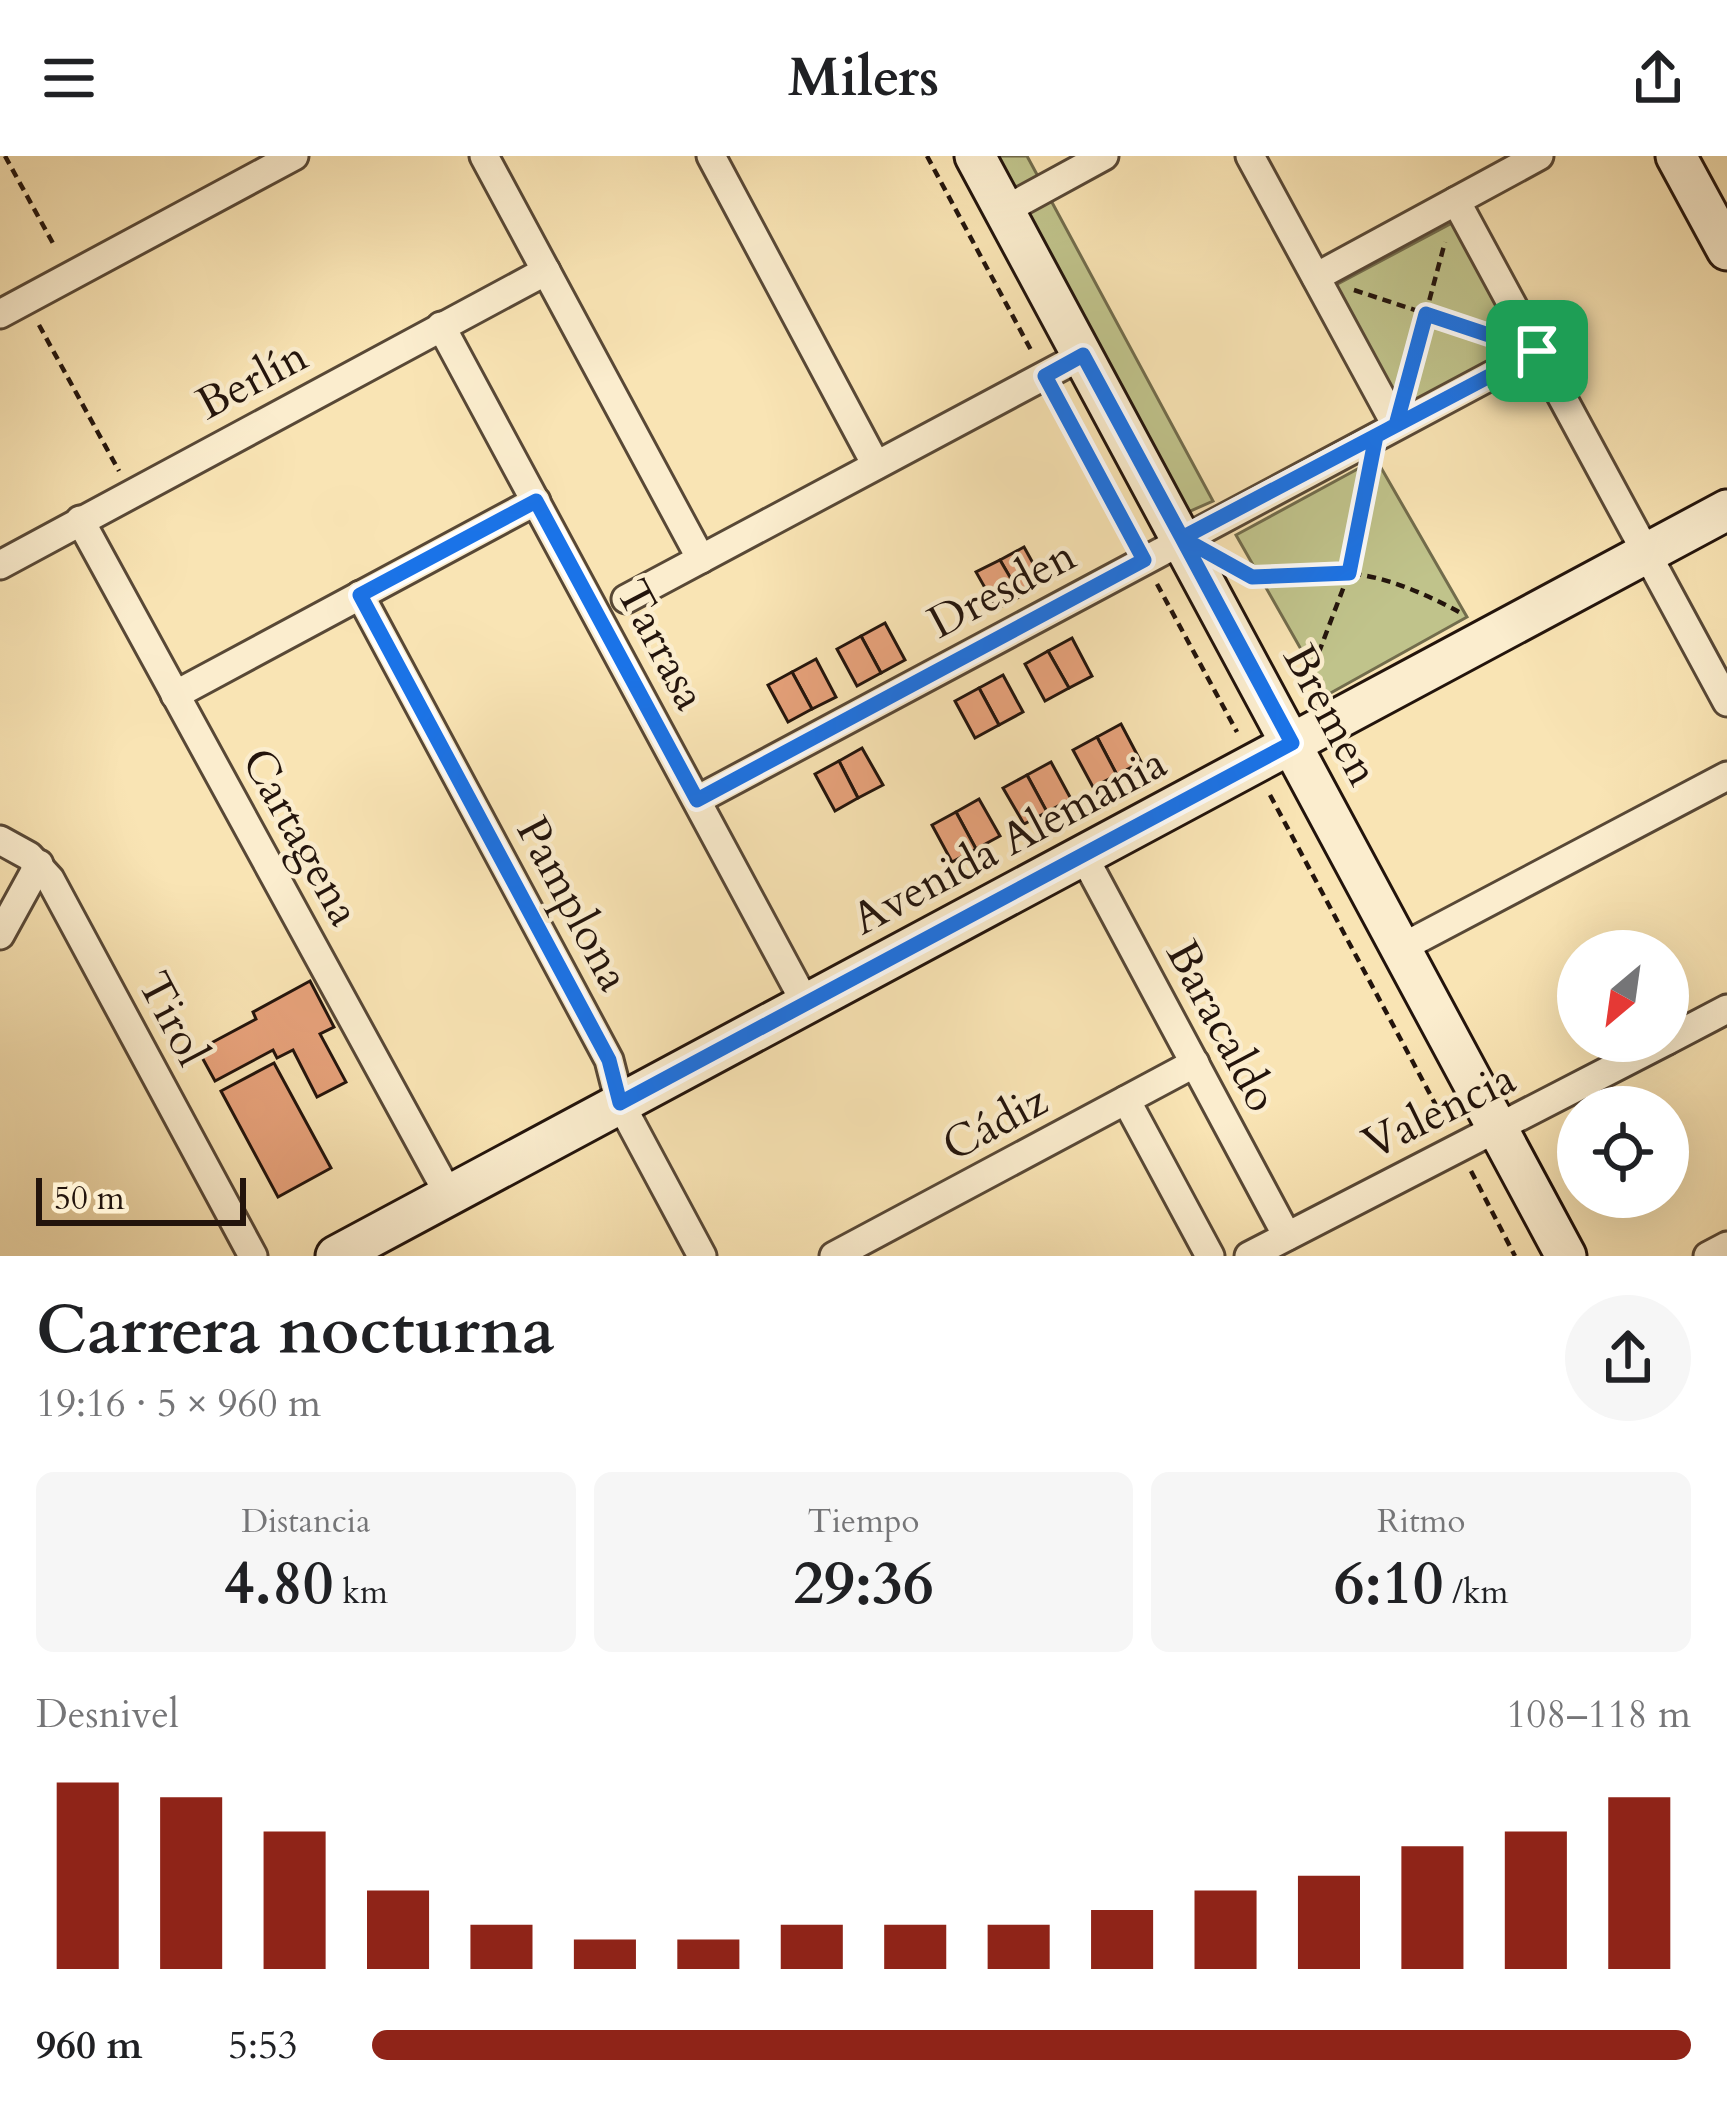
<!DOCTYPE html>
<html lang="es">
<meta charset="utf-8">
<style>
:root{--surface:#fff;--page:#f6f6f6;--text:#202124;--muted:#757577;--accent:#8f2418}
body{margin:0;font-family:Cardo,serif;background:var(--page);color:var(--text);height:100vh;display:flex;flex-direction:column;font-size:45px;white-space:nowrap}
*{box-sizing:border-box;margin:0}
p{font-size:39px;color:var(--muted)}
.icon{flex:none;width:66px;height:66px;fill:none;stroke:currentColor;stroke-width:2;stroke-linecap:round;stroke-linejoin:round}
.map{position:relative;height:1100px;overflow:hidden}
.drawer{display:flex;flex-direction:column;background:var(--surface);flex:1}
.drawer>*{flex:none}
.needle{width:78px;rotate:209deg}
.fabs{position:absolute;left:1557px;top:774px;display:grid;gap:24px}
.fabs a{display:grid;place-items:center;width:132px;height:132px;border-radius:50%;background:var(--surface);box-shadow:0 12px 48px #0002;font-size:60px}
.scale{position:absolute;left:36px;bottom:30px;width:210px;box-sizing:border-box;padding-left:12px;border:6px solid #23140c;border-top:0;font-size:33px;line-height:42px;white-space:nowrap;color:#23140c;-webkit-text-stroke:9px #fbedce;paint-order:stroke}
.pin{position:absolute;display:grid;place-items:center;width:102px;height:102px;color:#fff;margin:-51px;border-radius:24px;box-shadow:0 6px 18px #0006}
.round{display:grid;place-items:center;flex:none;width:126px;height:126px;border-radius:63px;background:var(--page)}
.headline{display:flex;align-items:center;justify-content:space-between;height:204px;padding:0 36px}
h1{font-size:66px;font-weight:800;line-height:90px}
.figures{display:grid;grid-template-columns:repeat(3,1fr);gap:18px;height:204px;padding:12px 36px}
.figures div{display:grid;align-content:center;border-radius:18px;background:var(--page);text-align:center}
.figures b{font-size:60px;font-weight:800}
.figures small{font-size:33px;font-weight:400}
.figures p{font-size:33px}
.chart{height:336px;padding:24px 36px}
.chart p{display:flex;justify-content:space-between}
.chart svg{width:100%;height:216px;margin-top:12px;stroke:var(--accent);stroke-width:6}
ul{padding:0 36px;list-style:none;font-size:39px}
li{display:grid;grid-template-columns:192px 144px 1fr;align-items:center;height:90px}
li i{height:30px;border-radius:15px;background:var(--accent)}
header{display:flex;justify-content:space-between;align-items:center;height:156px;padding:0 36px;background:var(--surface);font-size:54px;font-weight:800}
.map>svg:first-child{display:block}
.green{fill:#c0c38b;stroke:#726c4c;stroke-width:3}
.building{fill:#e7a27b;stroke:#23140c;stroke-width:3}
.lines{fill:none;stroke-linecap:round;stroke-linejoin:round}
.street-casing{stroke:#584836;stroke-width:33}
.secondary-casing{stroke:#23140c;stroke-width:45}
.path{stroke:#23140c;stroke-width:4.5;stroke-dasharray:9 6;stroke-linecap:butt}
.street{stroke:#fbedce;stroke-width:27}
.secondary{stroke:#fbedce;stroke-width:39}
.route-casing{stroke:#fff;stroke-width:24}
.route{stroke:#1a73e8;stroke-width:15}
.labels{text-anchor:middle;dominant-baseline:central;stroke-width:9;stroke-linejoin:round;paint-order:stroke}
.street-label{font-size:45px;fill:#23140c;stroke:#fbedce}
</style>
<header><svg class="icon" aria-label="menu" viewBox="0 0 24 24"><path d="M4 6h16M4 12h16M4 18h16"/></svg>Milers<svg class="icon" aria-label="share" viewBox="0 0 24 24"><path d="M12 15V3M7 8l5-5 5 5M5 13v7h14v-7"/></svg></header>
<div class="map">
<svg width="1727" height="1100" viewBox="0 0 1727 1100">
<rect width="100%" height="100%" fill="#f9e4b4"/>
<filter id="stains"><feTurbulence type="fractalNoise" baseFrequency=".00167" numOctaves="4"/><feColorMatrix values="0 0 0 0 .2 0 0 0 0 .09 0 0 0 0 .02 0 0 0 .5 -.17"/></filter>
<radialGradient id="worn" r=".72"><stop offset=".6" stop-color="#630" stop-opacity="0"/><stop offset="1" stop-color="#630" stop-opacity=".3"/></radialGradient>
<g class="green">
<path d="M 996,0 L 1027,0 L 1213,345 L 1186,357 Z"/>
<path d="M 1454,66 L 1520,189 L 1399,254 L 1332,131 Z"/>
<path d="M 1376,303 L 1467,461 L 1327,539 L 1236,379 Z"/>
</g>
<g class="building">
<path d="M 1024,391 L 1044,427 L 1021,440 L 1000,404 Z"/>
<path d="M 1000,404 L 1021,440 L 997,453 L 976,416 Z"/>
<path d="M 885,467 L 905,504 L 881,517 L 861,480 Z"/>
<path d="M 861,480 L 881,517 L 857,530 L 837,493 Z"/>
<path d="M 1072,482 L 1092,520 L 1069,532 L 1048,495 Z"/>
<path d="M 1048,495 L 1069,532 L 1045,545 L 1025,508 Z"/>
<path d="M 816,503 L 836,541 L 812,553 L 792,516 Z"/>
<path d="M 792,516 L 812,553 L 788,566 L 768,529 Z"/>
<path d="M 1003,519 L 1023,556 L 999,569 L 979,532 Z"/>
<path d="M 979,532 L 999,569 L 975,582 L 955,545 Z"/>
<path d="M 1121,568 L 1141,606 L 1117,619 L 1097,581 Z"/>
<path d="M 1097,581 L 1117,619 L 1093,631 L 1073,594 Z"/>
<path d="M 862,592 L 883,629 L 858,642 L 839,605 Z"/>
<path d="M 839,605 L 858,642 L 835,655 L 815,618 Z"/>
<path d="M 1051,606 L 1071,643 L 1047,656 L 1027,619 Z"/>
<path d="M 1027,619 L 1047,656 L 1024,668 L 1003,632 Z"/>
<path d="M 979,643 L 1000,680 L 976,693 L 956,656 Z"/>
<path d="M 956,656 L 976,693 L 952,706 L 932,669 Z"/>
<path d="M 310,825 L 334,871 L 320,878 L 346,926 L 317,941 L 293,894 L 277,902 L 273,894 L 215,925 L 198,894 L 256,863 L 253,856 Z"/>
<path d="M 274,907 L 331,1012 L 278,1041 L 221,935 Z"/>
</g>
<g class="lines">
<defs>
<g id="street">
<path d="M 484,0 L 701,403"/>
<path d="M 711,0 L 876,309"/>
<path d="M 1250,0 L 1396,269"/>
<path d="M 1456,45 L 1727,546"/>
<path d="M 1005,54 L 1104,0"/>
<path d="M 1316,121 L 1539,0"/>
<path d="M 0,158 L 294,0"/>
<path d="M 441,170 L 806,848"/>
<path d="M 80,364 L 449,1039"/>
<path d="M 0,409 L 546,115"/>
<path d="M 360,439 L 609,904 L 620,947 L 702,1100"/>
<path d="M 626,443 L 1083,199"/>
<path d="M 175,539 L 536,345"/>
<path d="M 697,644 L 1537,195"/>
<path d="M 0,684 L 29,700 L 50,723 L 253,1100"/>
<path d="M 1083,699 L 1287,1080"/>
<path d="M 0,779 L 39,708"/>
<path d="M 1401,792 L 1727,620"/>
<path d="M 1668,884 L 1727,853"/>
<path d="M 1126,944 L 1210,1100"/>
<path d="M 834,1100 L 1195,907"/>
<path d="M 1249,1100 L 1666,885"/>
<path d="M 1708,1100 L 1727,1090"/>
</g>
<g id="secondary">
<path d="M 975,0 L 1566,1100"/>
<path d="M 1676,0 L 1727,94"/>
<path d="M 336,1100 L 1727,354"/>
</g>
</defs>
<use href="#street" class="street-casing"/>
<use href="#secondary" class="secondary-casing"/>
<g class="path">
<path d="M 5,0 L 55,91"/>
<path d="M 927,0 L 1032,196"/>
<path d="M 1354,134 L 1497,181"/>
<path d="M 39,169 L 119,315"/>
<path d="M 1406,231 L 1445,86"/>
<path d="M 1057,243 L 1131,381"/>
<path d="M 1234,411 C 1267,429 1307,416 1344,417 C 1383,419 1426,438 1459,456"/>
<path d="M 1157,428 L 1237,576"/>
<path d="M 1308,525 L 1349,417 L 1368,318"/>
<path d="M 1270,639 L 1446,968"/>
<path d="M 1471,1015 L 1515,1100"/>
</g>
<use href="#street" class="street"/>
<use href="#secondary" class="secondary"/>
</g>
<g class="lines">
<defs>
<path id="route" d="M 1537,195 L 1182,382 L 1083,199 L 1045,220 L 1144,404 L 697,644 L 536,345 L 360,439 L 609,904 L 620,947 L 1292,587 L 1182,382 L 1252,421 L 1349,417 L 1376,280 L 1396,269 L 1426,158 L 1537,195"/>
</defs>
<use href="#route" class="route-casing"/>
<use href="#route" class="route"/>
</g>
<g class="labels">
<g class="street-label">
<text transform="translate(252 224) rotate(-28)">Berlín</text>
<text transform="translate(1002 433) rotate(-28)">Dresden</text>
<text transform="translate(661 489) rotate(62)">Tarrasa</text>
<text transform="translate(1331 559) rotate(62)">Bremen</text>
<text transform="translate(301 681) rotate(61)">Cartagena</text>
<text transform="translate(1009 685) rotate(-28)">Avenida Alemania</text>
<text transform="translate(573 748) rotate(62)">Pamplona</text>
<text transform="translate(173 863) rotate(62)">Tirol</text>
<text transform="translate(1222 870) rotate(62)">Baracaldo</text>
<text transform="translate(1439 955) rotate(-26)">Valencia</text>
<text transform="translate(995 967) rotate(-28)">Cádiz</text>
</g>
</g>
<rect width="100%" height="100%" filter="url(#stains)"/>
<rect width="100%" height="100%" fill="url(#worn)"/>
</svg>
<div class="fabs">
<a><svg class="needle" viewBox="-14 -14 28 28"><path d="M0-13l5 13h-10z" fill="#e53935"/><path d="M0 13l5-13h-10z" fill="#757577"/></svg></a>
<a><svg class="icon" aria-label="locate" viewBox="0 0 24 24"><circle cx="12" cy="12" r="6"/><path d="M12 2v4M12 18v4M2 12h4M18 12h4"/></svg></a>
</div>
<div class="scale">50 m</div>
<div class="pin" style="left:1537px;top:195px;background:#1e9e55"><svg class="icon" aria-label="arrive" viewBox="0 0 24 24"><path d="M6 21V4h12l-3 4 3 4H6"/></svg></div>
</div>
<section class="drawer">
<div class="headline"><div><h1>Carrera nocturna</h1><p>19:16 · 5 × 960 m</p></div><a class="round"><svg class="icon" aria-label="share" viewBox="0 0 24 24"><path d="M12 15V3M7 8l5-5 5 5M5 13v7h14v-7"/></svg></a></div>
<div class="figures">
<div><p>Distancia</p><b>4.80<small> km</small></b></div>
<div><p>Tiempo</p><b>29:36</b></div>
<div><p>Ritmo</p><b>6:10<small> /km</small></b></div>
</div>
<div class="chart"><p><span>Desnivel</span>108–118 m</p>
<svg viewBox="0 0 160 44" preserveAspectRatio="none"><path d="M5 44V6M15 44V9M25 44V16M35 44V28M45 44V35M55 44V38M65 44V38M75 44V35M85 44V35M95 44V35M105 44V32M115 44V28M125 44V25M135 44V19M145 44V16M155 44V9"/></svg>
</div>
<ul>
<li><b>960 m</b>5:53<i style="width:100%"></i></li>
</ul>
</section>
